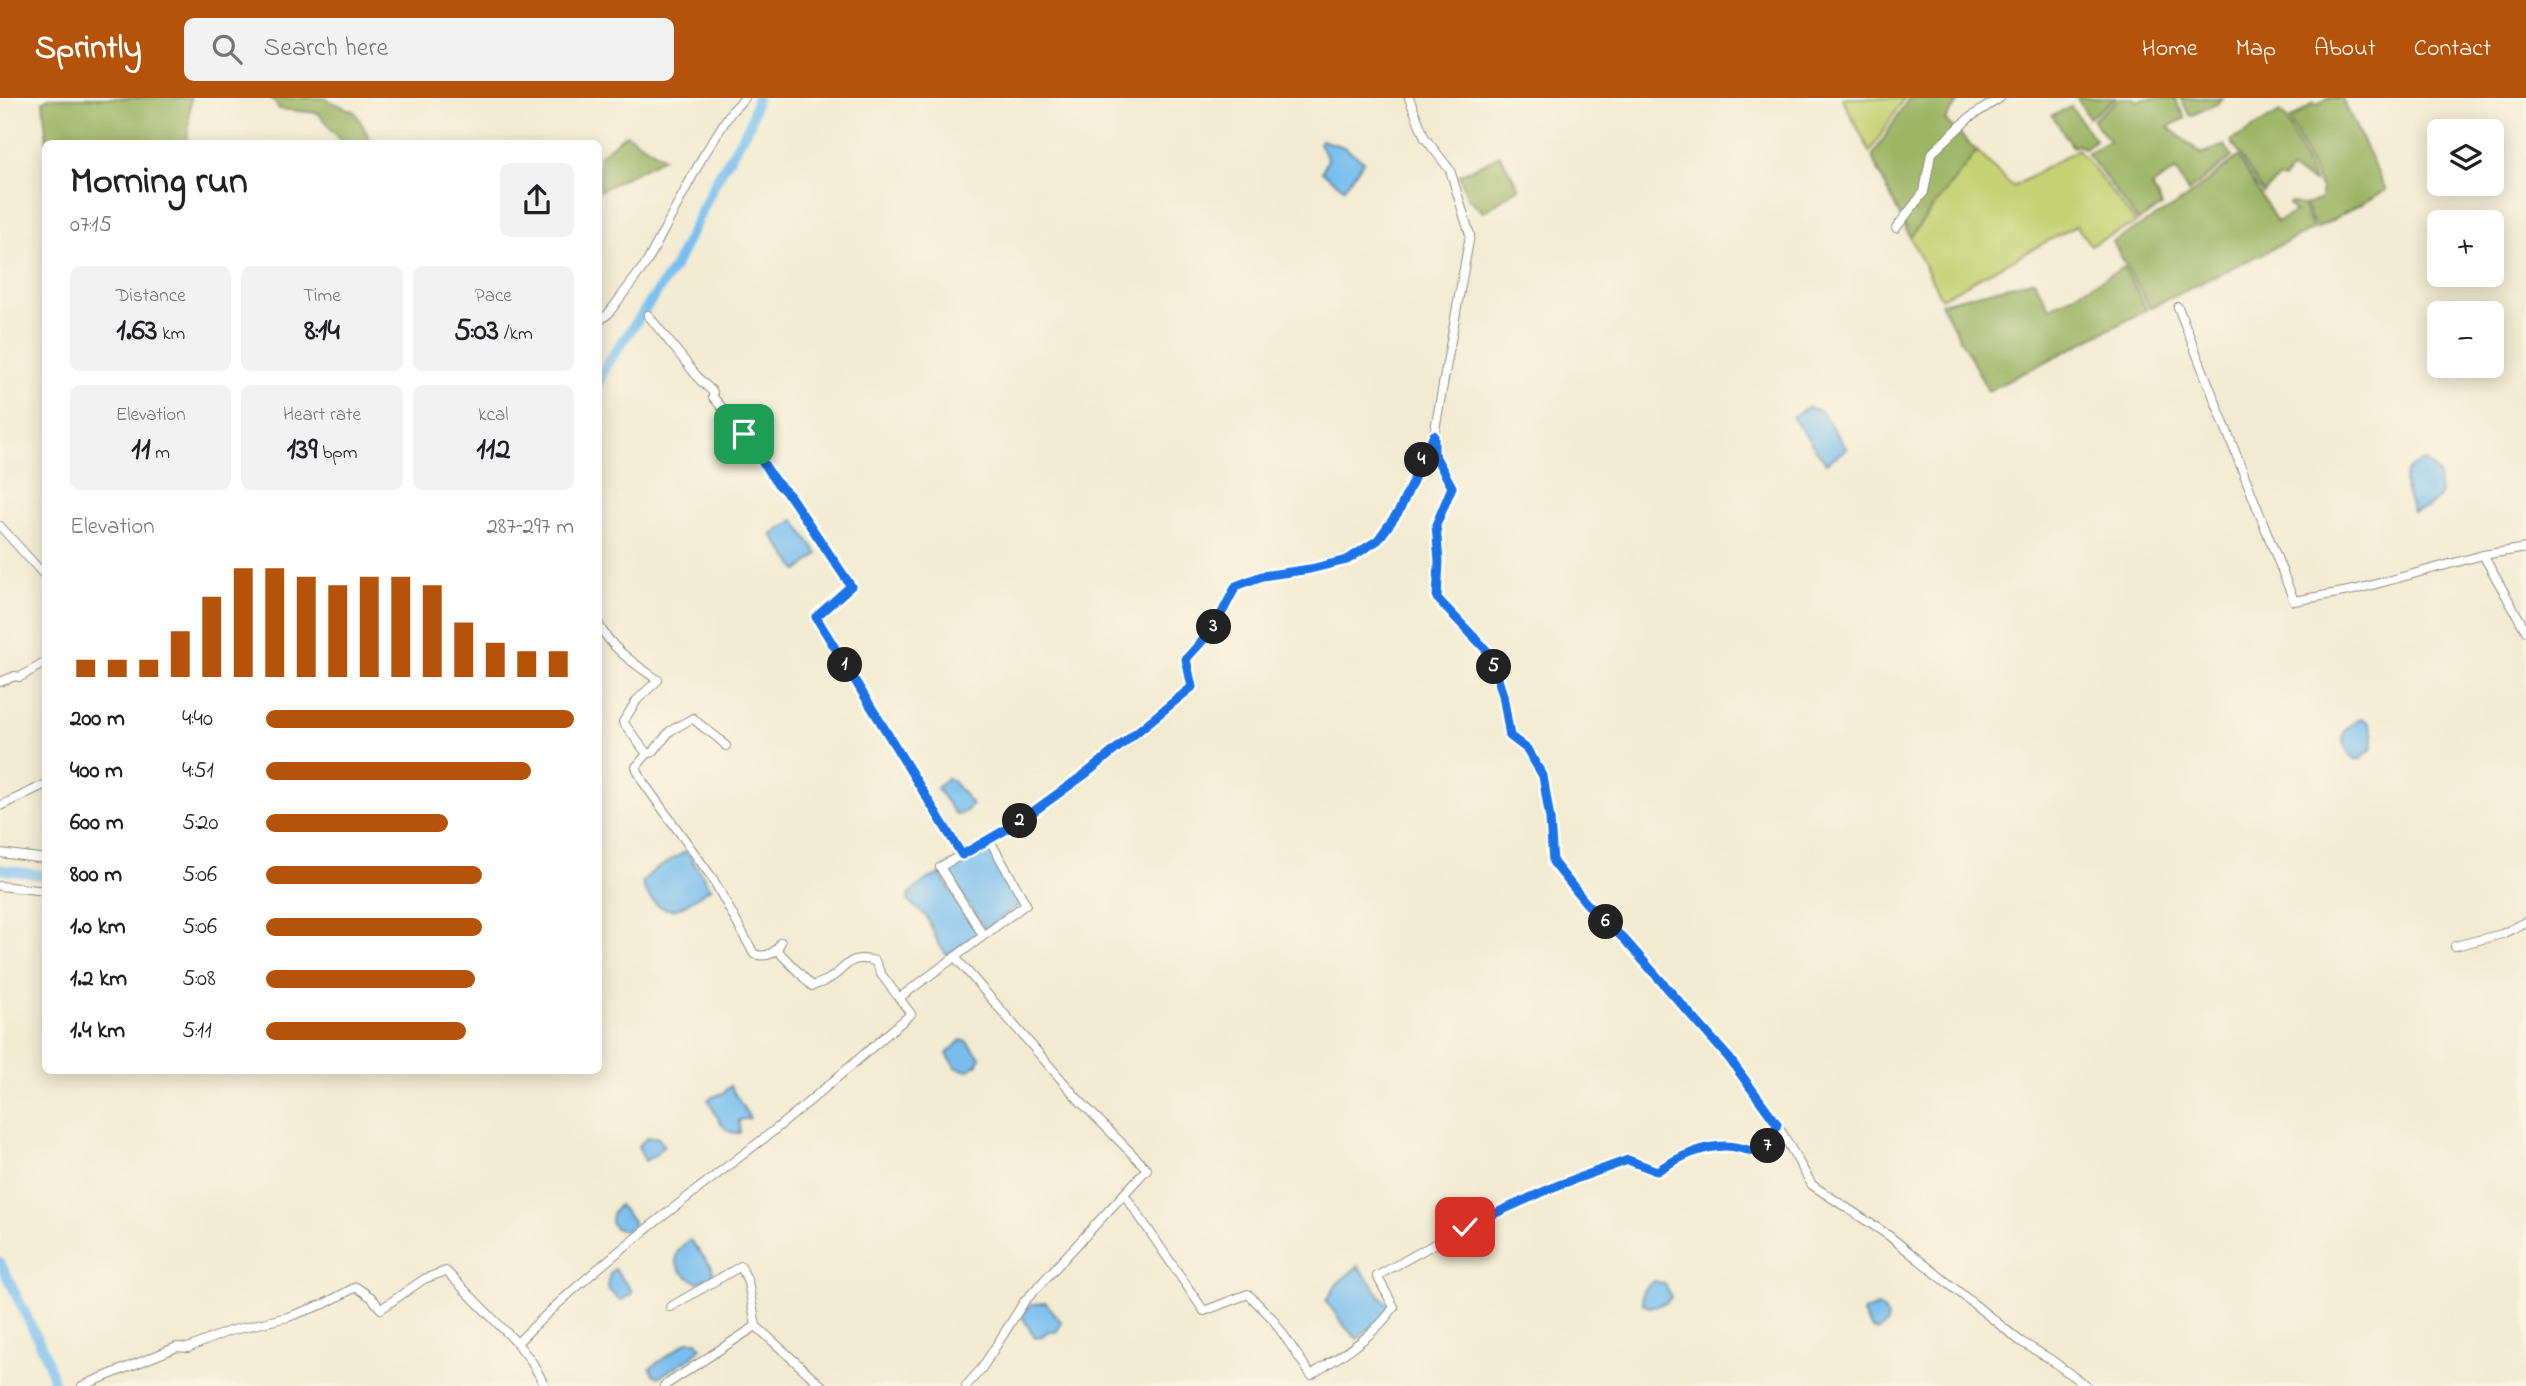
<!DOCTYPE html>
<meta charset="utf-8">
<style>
:root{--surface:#fff;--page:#f2f2f2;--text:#202124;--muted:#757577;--accent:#b45309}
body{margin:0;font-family:"Indie Flower",sans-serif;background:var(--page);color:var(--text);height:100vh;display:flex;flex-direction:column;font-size:26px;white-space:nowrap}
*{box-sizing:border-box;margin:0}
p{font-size:23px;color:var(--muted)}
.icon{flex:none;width:38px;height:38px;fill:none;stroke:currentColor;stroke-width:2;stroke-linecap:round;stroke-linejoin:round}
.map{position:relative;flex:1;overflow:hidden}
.panel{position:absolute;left:42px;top:42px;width:560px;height:934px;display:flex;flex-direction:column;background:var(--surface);border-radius:10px;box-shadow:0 4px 18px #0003}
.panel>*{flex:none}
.buttons{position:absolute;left:2427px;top:21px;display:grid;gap:14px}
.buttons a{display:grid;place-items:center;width:77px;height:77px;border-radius:10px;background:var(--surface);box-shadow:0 4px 18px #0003;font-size:35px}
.pin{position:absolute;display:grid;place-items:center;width:60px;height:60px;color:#fff;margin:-30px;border-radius:14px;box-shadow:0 4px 10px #0006}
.km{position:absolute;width:35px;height:35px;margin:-18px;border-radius:50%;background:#222;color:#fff;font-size:19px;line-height:35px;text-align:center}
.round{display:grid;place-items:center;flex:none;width:74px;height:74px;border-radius:10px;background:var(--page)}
.head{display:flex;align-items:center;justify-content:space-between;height:119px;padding:0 28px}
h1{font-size:38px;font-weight:700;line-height:52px}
.figures{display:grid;grid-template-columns:repeat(3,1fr);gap:10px;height:119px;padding:7px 28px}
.figures div{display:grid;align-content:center;border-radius:10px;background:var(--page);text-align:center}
.figures b{font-size:30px;font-weight:700}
.figures small{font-size:19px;font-weight:400}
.figures p{font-size:19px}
.chart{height:196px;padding:14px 28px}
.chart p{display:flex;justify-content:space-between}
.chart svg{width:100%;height:126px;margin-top:7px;stroke:var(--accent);stroke-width:6}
ul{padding:0 28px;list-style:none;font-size:23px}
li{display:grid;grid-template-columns:112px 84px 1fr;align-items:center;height:52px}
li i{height:18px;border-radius:9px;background:var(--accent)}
header{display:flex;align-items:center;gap:42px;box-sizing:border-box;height:98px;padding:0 35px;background:var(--accent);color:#fff}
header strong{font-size:33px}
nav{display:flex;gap:38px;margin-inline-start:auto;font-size:24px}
.search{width:490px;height:63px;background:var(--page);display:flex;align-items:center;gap:18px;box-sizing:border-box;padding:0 24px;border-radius:10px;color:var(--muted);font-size:26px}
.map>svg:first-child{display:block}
.green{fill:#c5d273;stroke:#787e4f;stroke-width:2}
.forest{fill:#9cb465;stroke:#647048;stroke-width:2}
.water{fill:#77beef;stroke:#51748d;stroke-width:2}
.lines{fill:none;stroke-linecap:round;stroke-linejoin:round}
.canal{stroke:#77beef;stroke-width:10}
.street-casing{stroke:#8e8b7e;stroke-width:10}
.street{stroke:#fff;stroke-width:8}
.route-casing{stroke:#fff;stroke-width:14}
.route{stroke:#1a73e8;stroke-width:9}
</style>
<header>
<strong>Sprintly</strong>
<div class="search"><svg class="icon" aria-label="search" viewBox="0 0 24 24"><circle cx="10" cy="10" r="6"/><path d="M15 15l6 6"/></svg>Search here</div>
<nav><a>Home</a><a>Map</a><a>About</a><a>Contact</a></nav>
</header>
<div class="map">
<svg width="2526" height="1288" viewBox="0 0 2526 1288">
<rect width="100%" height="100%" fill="#fcf5e5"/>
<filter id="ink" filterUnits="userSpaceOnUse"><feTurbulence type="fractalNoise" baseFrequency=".0143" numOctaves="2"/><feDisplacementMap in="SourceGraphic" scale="14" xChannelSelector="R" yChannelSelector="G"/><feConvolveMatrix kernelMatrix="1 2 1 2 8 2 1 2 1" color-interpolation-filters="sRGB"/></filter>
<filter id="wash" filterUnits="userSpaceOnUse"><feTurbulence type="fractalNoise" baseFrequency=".00686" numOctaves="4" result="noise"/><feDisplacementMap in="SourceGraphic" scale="28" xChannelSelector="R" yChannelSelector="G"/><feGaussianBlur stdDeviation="1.57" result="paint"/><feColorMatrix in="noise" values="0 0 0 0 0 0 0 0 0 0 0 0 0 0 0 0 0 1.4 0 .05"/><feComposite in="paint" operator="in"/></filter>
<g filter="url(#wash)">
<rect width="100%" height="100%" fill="#f2ebd1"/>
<g class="green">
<path d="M 1842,0 L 1904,0 L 1870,54 Z"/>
<path d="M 2078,51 L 2136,125 L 2091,147 L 2076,128 L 1941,200 L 1910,139 L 1977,53 L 2013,89 Z"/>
</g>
<g class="forest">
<path d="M 49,0 L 191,0 L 187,45 L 47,45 L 43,3 Z"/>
<path d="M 271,0 L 324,0 L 355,14 L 372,45 L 342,45 L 318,15 L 279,11 Z"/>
<path d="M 1909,0 L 1961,0 L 1945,22 L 1977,53 L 1910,139 L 1872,59 Z"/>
<path d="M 2077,0 L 2116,0 L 2089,20 Z"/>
<path d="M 2120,0 L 2134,0 L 2137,3 L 2144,0 L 2174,0 L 2185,20 L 2168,29 L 2202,56 L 2225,47 L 2232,59 L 2188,94 L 2176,72 L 2152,88 L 2162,108 L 2138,123 L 2087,55 L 2109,43 L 2093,22 Z"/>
<path d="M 2180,0 L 2223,0 L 2217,6 L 2190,18 Z"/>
<path d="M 2328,0 L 2342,0 L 2386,92 L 2316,131 L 2305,107 L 2321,101 L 2321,91 L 2290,22 L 2314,5 L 2317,7 Z"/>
<path d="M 2071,9 L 2095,42 L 2085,50 L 2077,47 L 2073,49 L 2052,17 Z"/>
<path d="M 2280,14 L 2286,20 L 2314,84 L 2291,72 L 2284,81 L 2277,81 L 2263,95 L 2231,43 Z"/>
<path d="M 626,36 L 664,60 L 599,93 L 599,58 Z"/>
<path d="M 1500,57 L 1519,90 L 1483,114 L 1467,99 L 1459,77 Z"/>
<path d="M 2238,59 L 2277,124 L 2295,114 L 2289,106 L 2292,104 L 2303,108 L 2313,131 L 2150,210 L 2113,144 L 2184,102 Z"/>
<path d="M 2124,169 L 2147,212 L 1988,293 L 1941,205 L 2034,182 L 2050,210 Z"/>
</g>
<g class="water">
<path d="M 1321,42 L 1344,49 L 1364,63 L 1344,90 L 1322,74 L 1328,61 L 1319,45 Z"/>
<path d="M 1807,309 L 1821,313 L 1847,351 L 1826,365 L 1792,319 Z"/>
<path d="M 2427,363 L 2438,377 L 2440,398 L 2427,410 L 2413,414 C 2405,392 2393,369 2427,363 Z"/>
<path d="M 794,422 L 818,456 L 798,473 L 772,437 Z"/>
<path d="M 2361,620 C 2373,624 2373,638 2373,649 L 2361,661 L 2354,661 C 2337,643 2340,631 2361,620 Z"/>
<path d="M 947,680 L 952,682 L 972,706 C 968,712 963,717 956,717 L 937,690 Z"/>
<path d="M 986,745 L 1022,805 L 985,832 L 945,769 Z"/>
<path d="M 686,753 L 711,790 C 703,794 684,809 676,811 C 659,814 646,799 642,785 L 653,773 Z"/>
<path d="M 940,776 L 979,836 L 947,857 L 938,845 L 927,819 L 908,803 L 910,795 L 926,782 Z"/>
<path d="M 961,942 L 967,944 L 980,959 L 978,966 L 967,973 L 955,969 L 947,956 Z"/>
<path d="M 730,988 L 750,1020 L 739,1022 L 740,1035 C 723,1039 715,1014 708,1001 L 723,995 Z"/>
<path d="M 657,1039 L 664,1047 L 655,1057 L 645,1063 L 638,1048 L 647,1040 Z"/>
<path d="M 619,1107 L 633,1123 L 633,1127 L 625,1133 L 615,1130 L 611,1124 L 612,1116 Z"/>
<path d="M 690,1142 L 712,1169 L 713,1176 L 710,1180 L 698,1184 C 676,1175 666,1157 690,1142 Z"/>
<path d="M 1358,1168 L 1389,1209 L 1383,1220 L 1357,1241 L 1347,1231 L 1326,1203 L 1337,1186 Z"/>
<path d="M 614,1171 L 632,1193 L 631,1196 L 620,1203 L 607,1190 L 610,1176 Z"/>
<path d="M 1654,1183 L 1665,1186 L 1671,1199 L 1666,1205 L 1649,1209 L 1643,1206 C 1640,1193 1644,1190 1654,1183 Z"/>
<path d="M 1046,1205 L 1062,1225 L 1056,1234 L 1048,1233 L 1041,1239 L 1035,1240 L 1022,1218 L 1024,1212 L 1032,1206 Z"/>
<path d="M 1878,1208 L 1884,1212 L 1888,1221 L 1886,1227 L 1877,1233 L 1871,1230 L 1863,1216 L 1864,1213 Z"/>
<path d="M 688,1243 L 697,1243 L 701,1250 L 690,1260 L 659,1279 L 654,1277 L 650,1270 Z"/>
</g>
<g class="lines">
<g class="canal">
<path d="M 598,286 L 605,269 L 675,168 L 716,83 L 750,26 L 757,0"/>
<path d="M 0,771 L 46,778"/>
<path d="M 0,1164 L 46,1258 L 55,1288"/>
</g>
</g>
</g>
<g filter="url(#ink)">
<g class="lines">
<defs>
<g id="street">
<path d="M 1409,0 L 1425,40 L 1450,72 L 1470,137 L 1434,337 L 1434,356 L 1452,389 L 1436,427 L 1439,465 L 1437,500 L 1490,556 L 1503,597 L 1510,638 L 1527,651 L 1543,678 L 1550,721 L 1553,764 L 1586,805 L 1624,841 L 1729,960 L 1777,1026 L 1812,1087 L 1888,1137 L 2020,1243 L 2050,1261 L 2086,1288"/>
<path d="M 1896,130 L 1924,94 L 1931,56 L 1969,20 L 2000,0"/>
<path d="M 2178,209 L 2294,503 L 2354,492 L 2483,457"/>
<path d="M 648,217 L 700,282 L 713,294 L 713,299 L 744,336 L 775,383 L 791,398 L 851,488 L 816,519 L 963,756 L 940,769 L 983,837"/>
<path d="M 598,224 L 608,216 L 647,164 L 702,60 L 731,14 L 745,0"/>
<path d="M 0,428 L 46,479"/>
<path d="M 2526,450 L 2483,457 L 2526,533"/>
<path d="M 598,525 C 611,551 635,566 658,582 L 637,602 L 623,624 L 647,656 L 653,654 L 670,633 L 693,620 C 704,632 716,636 726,648"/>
<path d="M 0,584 L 15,578 L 20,579 L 46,564"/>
<path d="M 647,656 L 636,669 L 643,684 L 713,781 L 754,856 C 766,860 775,856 781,844"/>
<path d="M 0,708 L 46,686"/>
<path d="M 0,755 L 46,761"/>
<path d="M 963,756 L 989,741"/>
<path d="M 0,788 L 46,793"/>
<path d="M 2455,848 L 2502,836 L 2526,824"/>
<path d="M 777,852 L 812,888 C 818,886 824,884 829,881 C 849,869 847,856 875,863 L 881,876 L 899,900 L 955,859"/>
<path d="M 1124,1096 L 1204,1213 L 1248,1196 L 1272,1220 L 1311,1277 C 1340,1258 1374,1239 1394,1209 L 1377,1178 L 1465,1129 L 1556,1088 L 1628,1062 L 1657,1073 C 1677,1060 1700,1048 1725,1048 C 1745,1048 1748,1058 1769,1048 L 1777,1026"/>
<path d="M 670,1209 L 741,1168 L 748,1184 L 756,1228 L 822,1288"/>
<path d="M 82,1288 L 177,1249 L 188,1250 L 229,1233 L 288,1219 L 324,1206 L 356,1189 L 371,1199 L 381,1211 L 424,1181 L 446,1173 L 517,1245"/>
<path d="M 545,1288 L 532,1264 L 517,1245 C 595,1166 685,1102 772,1034 C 820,996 865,955 911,916 L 899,900"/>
<path d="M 664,1288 L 756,1228"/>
<path d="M 966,1288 L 982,1270 L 1024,1204 L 1147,1071 L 1079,1002 L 955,859 L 1026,806 L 989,741 C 1063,700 1128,644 1192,589 L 1186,561 L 1214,529 L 1236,488 C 1245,485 1253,480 1262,478 C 1278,474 1295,474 1311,471 C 1395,454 1400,408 1433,340"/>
</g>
</defs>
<use href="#street" class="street-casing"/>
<use href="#street" class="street"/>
</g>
</g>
<g class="lines" filter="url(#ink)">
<defs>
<path id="route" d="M 744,336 L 775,383 L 790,398 L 851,488 L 816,519 L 962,757 L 1019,724 L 1088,674 L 1192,589 L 1186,561 L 1214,530 L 1236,488 L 1262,478 L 1310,471 L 1347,462 L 1378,442 L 1399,413 L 1434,337 L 1434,356 L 1452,389 L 1436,427 L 1439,464 L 1437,500 L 1490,556 L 1503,597 L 1510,638 L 1527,651 L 1543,678 L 1550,721 L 1553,764 L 1586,805 L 1624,841 L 1729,960 L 1777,1026 L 1769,1048 C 1748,1058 1745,1048 1725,1048 C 1700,1048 1677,1060 1657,1073 L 1628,1062 L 1556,1088 L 1465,1129"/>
</defs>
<use href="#route" class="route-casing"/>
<use href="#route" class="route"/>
</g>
</svg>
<div class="buttons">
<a><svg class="icon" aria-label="layers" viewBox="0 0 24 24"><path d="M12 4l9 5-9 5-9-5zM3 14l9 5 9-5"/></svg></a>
<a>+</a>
<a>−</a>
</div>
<div class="pin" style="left:744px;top:336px;background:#1e9e55"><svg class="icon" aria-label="arrive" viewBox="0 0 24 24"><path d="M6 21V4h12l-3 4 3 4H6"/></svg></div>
<div class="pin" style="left:1465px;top:1129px;background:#d93025"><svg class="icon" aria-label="check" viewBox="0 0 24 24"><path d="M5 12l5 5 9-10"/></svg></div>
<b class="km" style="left:845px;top:567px">1</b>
<b class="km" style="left:1020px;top:723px">2</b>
<b class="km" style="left:1214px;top:529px">3</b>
<b class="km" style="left:1422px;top:362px">4</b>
<b class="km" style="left:1494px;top:569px">5</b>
<b class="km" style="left:1606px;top:824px">6</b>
<b class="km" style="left:1768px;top:1048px">7</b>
<section class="panel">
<div class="head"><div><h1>Morning run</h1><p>07:15</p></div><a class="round"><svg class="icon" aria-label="share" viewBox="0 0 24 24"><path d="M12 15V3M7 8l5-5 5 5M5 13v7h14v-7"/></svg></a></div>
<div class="figures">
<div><p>Distance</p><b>1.63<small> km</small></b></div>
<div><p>Time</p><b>8:14</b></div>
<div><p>Pace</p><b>5:03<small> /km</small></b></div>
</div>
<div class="figures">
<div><p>Elevation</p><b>11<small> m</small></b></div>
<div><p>Heart rate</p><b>139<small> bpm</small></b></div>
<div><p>kcal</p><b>112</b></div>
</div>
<div class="chart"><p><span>Elevation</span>287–297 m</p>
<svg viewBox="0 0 160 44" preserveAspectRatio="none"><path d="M5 44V38M15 44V38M25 44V38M35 44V28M45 44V16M55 44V6M65 44V6M75 44V9M85 44V12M95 44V9M105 44V9M115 44V12M125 44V25M135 44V32M145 44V35M155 44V35"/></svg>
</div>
<ul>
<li><b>200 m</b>4:40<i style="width:100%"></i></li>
<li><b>400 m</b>4:51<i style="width:86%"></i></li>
<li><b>600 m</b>5:20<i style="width:59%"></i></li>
<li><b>800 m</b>5:06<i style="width:70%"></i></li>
<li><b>1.0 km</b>5:06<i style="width:70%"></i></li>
<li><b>1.2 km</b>5:08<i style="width:68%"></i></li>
<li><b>1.4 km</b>5:11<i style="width:65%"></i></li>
</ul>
</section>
</div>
